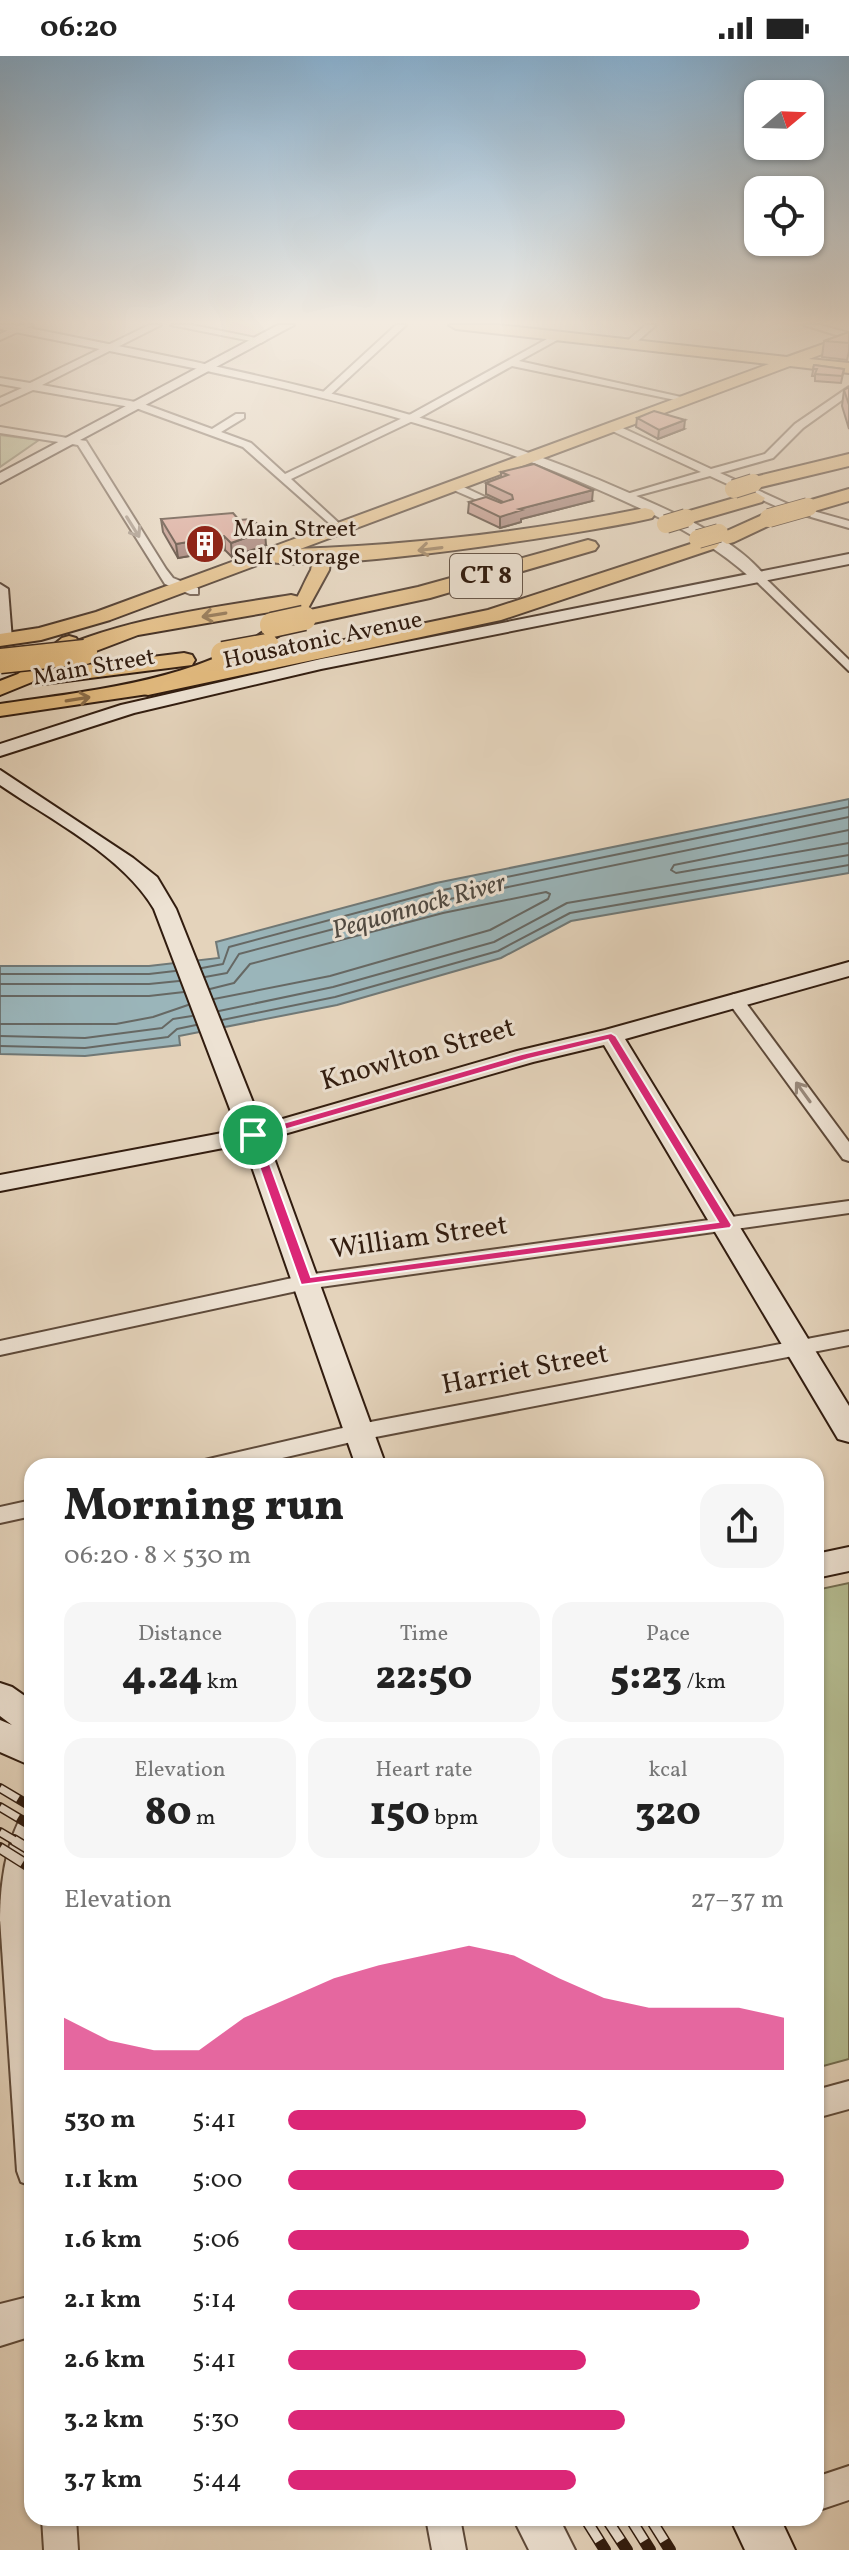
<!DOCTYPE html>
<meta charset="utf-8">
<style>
:root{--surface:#fff;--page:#f6f6f6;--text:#222;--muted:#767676;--accent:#db2777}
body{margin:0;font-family:Vollkorn,serif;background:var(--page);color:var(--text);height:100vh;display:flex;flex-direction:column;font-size:30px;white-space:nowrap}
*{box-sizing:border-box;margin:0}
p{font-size:26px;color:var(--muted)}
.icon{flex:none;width:44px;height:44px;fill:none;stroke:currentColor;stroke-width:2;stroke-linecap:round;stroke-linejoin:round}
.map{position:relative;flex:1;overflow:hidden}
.panel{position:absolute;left:24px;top:1402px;width:800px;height:1068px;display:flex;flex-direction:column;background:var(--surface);border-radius:24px;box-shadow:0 2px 6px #0004}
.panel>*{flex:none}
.needle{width:52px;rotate:71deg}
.fabs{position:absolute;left:744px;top:24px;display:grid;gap:16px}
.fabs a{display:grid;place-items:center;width:80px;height:80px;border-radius:16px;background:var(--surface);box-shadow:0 2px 6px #0004;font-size:40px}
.pin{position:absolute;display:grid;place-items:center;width:68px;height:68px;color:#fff;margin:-34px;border:4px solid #fff;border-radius:50%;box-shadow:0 2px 8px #0007}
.round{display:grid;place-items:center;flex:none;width:84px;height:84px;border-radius:24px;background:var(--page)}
.headline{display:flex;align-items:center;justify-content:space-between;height:136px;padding:0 40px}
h1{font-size:44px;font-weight:800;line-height:60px}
.figures{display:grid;grid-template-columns:repeat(3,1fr);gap:12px;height:136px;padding:8px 40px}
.figures div{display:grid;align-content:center;border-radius:20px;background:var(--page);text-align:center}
.figures b{font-size:40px;font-weight:800}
.figures small{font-size:22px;font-weight:400}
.figures p{font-size:22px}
.chart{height:224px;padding:16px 40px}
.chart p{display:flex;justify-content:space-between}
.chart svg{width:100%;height:144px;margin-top:8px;fill:var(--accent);opacity:.7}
ul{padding:0 40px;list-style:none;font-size:26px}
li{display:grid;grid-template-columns:128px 96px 1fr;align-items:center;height:60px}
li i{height:20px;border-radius:10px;background:var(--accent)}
.status{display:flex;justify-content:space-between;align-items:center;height:56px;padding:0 40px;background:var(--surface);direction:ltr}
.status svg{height:22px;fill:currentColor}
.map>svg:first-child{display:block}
.green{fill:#b4bc91;stroke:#726c50;stroke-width:2}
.water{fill:#9ab5ba;stroke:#707876;stroke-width:2}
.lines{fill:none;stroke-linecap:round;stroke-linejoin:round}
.shore{stroke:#666864;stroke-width:2}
.minor-casing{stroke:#5e4a3a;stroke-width:4}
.tertiary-casing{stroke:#5e4a3a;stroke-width:4}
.secondary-casing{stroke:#311c0f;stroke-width:4}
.primary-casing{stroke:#311c0f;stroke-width:4}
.motorway-casing{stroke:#311c0f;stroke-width:4}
.minor{fill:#ede2d3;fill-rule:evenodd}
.tertiary{fill:#ede2d3;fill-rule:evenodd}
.secondary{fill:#ede2d3;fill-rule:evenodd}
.primary{fill:#e2ba7e;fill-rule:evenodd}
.motorway{fill:#e2ba7e;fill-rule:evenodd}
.rail-far1-casing{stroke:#311c0f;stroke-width:10}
.rail-casing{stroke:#311c0f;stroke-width:12}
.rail-far1{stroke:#ede2d3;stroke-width:7;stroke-dasharray:21;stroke-linecap:butt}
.rail{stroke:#ede2d3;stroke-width:9;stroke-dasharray:27;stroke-linecap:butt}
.motorway-bridge-far1-casing{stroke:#311c0f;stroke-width:20;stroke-linecap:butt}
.motorway-bridge-casing{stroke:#311c0f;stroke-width:27;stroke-linecap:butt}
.motorway-bridge-far1{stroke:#e2ba7e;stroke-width:18}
.motorway-bridge{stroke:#e2ba7e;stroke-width:24}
.wall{fill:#b78579;stroke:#311c0f;stroke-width:2}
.shaded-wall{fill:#956c63;stroke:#311c0f;stroke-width:2}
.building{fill:#d59b8d;stroke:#311c0f;stroke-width:2}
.oneway{stroke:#98897b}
.oneway2{stroke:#8a6b46}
.route{fill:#db2777;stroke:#fff;stroke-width:2;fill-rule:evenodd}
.labels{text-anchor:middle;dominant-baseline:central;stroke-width:6;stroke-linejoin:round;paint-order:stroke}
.far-poi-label{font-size:24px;fill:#311c0f;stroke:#ede2d3;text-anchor:start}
.far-street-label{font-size:24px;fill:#311c0f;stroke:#ede2d3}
.shield{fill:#ede2d3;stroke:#69574a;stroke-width:2}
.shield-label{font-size:26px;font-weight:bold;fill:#311c0f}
.far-water-label{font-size:26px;font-style:italic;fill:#504a42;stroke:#ede2d3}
.street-label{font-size:28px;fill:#311c0f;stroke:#ede2d3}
</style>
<div class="status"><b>06:20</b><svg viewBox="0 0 49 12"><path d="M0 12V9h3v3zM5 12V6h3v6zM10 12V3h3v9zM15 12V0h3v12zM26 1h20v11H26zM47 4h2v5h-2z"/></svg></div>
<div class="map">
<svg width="849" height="2494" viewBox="0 0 849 2494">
<rect width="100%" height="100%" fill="#e4d3bb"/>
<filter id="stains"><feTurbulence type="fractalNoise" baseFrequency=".0025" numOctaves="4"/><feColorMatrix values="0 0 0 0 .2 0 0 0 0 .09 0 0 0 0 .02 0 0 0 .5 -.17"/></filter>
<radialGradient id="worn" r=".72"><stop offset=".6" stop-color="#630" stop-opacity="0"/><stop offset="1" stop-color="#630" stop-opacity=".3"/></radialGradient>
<g class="green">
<path d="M 0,379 L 39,384 L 0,411 Z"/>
<path d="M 849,1527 L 849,2003 L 816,2012 L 816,1534 Z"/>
</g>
<path class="water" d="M 849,743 L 849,817 L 571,865 L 501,902 L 337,949 L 179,980 L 180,989 L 85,1000 L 0,998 L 0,910 L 149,910 L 219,902 L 216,886 L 436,827 Z"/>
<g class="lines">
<g class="shore">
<path d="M 849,774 L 674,809 L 671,814 L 676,817 L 849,787"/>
<path d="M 202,912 L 223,908 L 229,891 L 438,835 L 849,751"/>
<path d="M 0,918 L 149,918 L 175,915"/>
<path d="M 205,921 L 227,917 L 239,898 L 440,845 L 849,761"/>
<path d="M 0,928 L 149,928 L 179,925"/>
<path d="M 210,933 L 234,927 L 250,908 L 443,857 L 546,836 L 550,838 L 548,843 L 490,874 L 330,920 L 214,943"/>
<path d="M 0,940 L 149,940 L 184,936"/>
<path d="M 219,955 L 333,931 L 494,886 L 567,847 L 849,799"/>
<path d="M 222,964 L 335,941 L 498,895 L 570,857 L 849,809"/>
<path d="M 0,968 L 116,968 L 153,961 L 188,949"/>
<path d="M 0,980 L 85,982 L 162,972 L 173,963 L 192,960"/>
<path d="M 0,990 L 85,992 L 168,981 L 177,973 L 196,969"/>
</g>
<defs>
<g id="minor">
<path d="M 20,269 L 33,269 L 0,284 L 0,278 Z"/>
<path d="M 149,269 L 161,269 L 42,329 L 141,347 L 212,373 L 236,358 L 244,358 L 244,362 L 221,376 L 251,387 L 285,418 L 411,358 L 556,278 L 559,283 L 519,305 L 690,343 L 685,346 L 512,310 L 419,362 L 291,423 L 342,470 L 344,472 L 338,475 L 243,391 L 136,352 L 33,334 L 0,349 L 0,342 L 22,332 L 0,328 L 0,322 L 30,327 Z"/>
<path d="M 171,269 L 192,269 L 266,284 L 261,287 Z"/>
<path d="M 396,269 L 406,269 L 328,341 L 322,341 L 322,337 Z"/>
<path d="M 646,269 L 656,269 L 631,291 L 625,291 L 625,287 Z"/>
<path d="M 804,269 L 820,269 L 849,277 L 849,283 Z"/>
<path d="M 849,331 L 849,339 L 803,372 L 773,402 L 720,417 L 788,448 L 849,465 L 849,472 L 780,452 L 710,420 L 625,443 L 620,440 L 701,416 L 608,373 L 608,369 L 616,369 L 711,413 L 765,398 L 795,368 Z"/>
<path d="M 0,371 L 86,385 L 166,513 L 173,522 L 198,532 L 198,538 L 190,538 L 165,528 L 78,389 L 0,377 Z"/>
<path d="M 449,428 L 457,428 L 509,452 L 500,454 L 449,432 Z"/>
<path d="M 754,519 L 762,519 L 849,604 L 849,615 L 754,523 Z"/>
<path d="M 734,938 L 740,939 L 849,1086 L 849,1105 L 843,1103 L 726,943 Z"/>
<path d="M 849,1145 L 849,1157 L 306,1233 L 0,1299 L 0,1285 L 306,1219 Z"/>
<path d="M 849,1275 L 849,1289 L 360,1384 L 247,1410 L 202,1410 L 205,1404 L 213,1402 L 360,1368 Z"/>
<path d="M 32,1444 L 32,1460 L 0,1467 L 0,1451 Z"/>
<path d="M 13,1843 L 23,1846 L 26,1855 L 32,1926 L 32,2130 L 21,2126 L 17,2115 L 0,1862 L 3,1846 Z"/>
<path d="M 849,2025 L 849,2053 L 816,2062 L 816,2034 Z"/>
<path d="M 849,2410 L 849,2444 L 816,2455 L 816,2421 Z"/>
<path d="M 42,2462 L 76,2462 L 78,2494 L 44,2494 Z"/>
<path d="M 426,2462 L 460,2462 L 466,2494 L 432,2494 Z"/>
</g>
<g id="tertiary">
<path d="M 0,269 L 14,269 C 223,311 431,350 627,436 C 674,457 733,480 766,521 L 758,526 L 753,524 C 708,482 652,457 597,433 C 407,349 202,314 0,273 Z"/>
<path d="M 32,1758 L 32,1881 L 0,1865 C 0,1831 5,1793 20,1763 Z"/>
<path d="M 32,2240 L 32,2280 L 0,2290 L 0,2248 Z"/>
<path d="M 513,2462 L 559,2462 L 575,2494 L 529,2494 Z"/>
</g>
<g id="secondary">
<path d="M 278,269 L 294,269 L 0,427 L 0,417 Z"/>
<path d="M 849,498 L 849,508 L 321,613 L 134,657 L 0,700 L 0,688 L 121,649 L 321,603 Z"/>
<path d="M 0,528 L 8,533 L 12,584 L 3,589 L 0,589 Z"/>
<path d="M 0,714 L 133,802 L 157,821 L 176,853 L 262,1069 L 517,995 L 605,974 L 849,906 L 849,920 L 625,983 L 849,1350 L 849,1386 L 838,1383 L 604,989 L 533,1006 L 267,1083 L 386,1410 L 356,1410 L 244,1088 L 0,1135 L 0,1119 L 238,1074 L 154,853 C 123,800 51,764 0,729 Z"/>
<path d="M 849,1491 L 849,1515 L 816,1522 L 816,1498 Z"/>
<path d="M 0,1627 L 12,1631 L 32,1645 L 32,1706 L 25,1707 L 0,1696 L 0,1664 L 12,1669 L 0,1660 Z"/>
<path d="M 730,2462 L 780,2462 L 795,2494 L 745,2494 Z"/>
</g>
<g id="primary">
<path d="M 449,269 L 499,269 L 787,301 L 849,279 L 849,288 L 809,303 L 849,307 L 849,317 L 790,310 L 110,564 L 41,584 L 0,590 L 0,578 L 39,572 L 96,556 L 769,308 L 456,273 Z"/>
<path d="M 314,494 C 323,497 331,504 329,514 L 300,567 L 230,609 L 148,638 L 0,660 L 0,648 C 92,634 209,625 283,561 C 295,551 303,528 311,514 L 312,509 L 305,500 Z"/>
<path d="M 69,580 L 76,582 L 79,586 L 76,590 L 32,626 L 0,639 L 0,625 L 18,618 L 62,582 Z"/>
</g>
<g id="motorway">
<path d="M 849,398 L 849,410 L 753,433 L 743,427 L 746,423 Z"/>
<path d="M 849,433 L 849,445 L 808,457 L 798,451 L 801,447 Z"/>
<path d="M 755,436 L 765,442 L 762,446 L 686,468 L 676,462 L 679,458 Z"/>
<path d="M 645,452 L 652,454 L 655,458 L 652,462 C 604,474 276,527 254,500 L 264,494 C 393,491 519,478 645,452 Z"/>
<path d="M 769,456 L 779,462 L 776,466 L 734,486 L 727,488 L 717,482 L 720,478 Z"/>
<path d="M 709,482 L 716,484 L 719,488 L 716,492 L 501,564 L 148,639 L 140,637 L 136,632 L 140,627 L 148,625 L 488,554 Z"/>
<path d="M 588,484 L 595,486 L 598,490 L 595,494 L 430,542 L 304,569 L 293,562 L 296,557 L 418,531 Z"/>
<path d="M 291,539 L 299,541 L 302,546 L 299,551 L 138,579 L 46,614 L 184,597 L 192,599 L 195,604 L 192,609 L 43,628 L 35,626 L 31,621 L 35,616 L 45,614 L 37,612 L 34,607 L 37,602 C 117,563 204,553 291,539 Z"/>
</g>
</defs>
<use href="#minor" class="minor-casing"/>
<use href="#tertiary" class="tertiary-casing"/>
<use href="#secondary" class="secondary-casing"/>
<use href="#primary" class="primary-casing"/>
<use href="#motorway" class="motorway-casing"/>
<use href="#minor" class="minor"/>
<use href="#tertiary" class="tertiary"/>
<use href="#secondary" class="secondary"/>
<use href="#primary" class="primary"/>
<use href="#motorway" class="motorway"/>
<defs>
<g id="rail-far1">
<path d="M 0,1732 L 32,1751"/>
<path d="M 0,1751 L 32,1770"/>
<path d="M 0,1776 L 17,1786"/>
</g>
<g id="rail">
<path d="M 14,1784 L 32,1795"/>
<path d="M 0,1792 L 32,1812"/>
<path d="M 585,2462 L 605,2494"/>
<path d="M 606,2462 L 627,2494"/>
<path d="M 630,2462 L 650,2494"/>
<path d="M 650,2462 L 670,2494"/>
</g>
</defs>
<use href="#rail-far1" class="rail-far1-casing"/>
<use href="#rail" class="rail-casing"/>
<use href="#rail-far1" class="rail-far1"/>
<use href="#rail" class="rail"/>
<defs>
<g id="motorway-bridge-far1">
<path d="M 734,433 L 753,427"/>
<path d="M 769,462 L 808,451"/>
<path d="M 666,468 L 686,462"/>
<path d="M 698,483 L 719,477"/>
</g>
<g id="motorway-bridge">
<path d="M 272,569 L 304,562"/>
<path d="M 223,598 L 267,590"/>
<path d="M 0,605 L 85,596"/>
</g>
</defs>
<use href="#motorway-bridge-far1" class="motorway-bridge-far1-casing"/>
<use href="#motorway-bridge" class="motorway-bridge-casing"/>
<use href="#motorway-bridge-far1" class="motorway-bridge-far1"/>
<use href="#motorway-bridge" class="motorway-bridge"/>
</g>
<g class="wall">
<path d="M 849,276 L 849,295 L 847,304 L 822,301 L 824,285 Z"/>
<path d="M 814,309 L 844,313 L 841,327 L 815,325 L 815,320 L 812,320 Z"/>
<path d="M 849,331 L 849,373 L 842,350 L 844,334 Z"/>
<path d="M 637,362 L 684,373 L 658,383 L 636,371 Z"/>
<path d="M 501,416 L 592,445 L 521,463 L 521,466 L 500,472 L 468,457 L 469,446 L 503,446 L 486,438 L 486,427 L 501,421 Z"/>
<path d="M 161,463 L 239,464 L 266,489 L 232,501 L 225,494 L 178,502 L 163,476 Z"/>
</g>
<g class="shaded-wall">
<path d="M 685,364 L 684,373 L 658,383 L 659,374 Z"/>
<path d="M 593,434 L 592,445 L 521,463 L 521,466 L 500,472 L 500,461 L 519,453 Z"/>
<path d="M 265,475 L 266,489 L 232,501 L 231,487 Z"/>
<path d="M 224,480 L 225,494 L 178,502 L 176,488 Z"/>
</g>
<g class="building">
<path d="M 849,276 L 849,287 L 824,285 Z"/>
<path d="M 814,309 L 844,313 L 842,320 L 815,318 L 817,313 L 813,313 Z"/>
<path d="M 849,331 L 849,349 L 844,334 Z"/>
<path d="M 654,355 L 685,364 L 659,374 L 637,362 Z"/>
<path d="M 534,408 L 593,434 L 519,453 L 522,454 L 500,461 L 469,446 L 486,441 L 501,447 L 513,443 L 512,439 L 486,427 L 508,419 L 501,416 Z"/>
<path d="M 233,457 L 239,464 L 252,463 L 265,475 L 231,487 L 224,480 L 176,488 L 161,463 Z"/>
</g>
<defs><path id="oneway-shaft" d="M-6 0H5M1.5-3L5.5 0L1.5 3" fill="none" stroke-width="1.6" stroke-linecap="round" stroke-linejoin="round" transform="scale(2)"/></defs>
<g class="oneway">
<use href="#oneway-shaft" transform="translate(133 471) rotate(58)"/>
<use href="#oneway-shaft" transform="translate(803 1036) rotate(-126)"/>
</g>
<g class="oneway2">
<use href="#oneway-shaft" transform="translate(430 493) rotate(173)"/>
<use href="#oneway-shaft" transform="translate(214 559) rotate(171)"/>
<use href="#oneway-shaft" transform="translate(78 643) rotate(-9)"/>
</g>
<linearGradient id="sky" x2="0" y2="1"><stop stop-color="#89b4d6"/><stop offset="0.43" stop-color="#f3ebe0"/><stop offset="1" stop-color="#f3ebe0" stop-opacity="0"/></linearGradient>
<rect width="849" height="619" fill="url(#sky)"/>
<path class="route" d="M 611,977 L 616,980 L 732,1169 L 730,1172 L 301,1229 L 248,1079 L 249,1077 L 522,998 ZM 608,984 L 718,1166 L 311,1221 L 260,1081 L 529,1003 Z"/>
<defs>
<symbol id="building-disc" viewBox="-11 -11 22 22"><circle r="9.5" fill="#8f2418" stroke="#ede2d3"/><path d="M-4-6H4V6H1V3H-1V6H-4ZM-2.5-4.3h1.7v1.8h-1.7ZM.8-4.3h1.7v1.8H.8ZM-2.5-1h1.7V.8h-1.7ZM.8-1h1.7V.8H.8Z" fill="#fff"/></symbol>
</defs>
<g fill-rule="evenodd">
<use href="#building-disc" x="183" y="466" width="44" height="44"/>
</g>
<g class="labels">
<g class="far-poi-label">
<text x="233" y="474">Main Street<tspan x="233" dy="28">Self Storage</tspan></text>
</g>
<g class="far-street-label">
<text transform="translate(323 585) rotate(-12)">Housatonic Avenue</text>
<text transform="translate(94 612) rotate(-10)">Main Street</text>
</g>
<rect class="shield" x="450" y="498" width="72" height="44" rx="6"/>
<g class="shield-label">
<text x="486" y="520">CT 8</text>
</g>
<g class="far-water-label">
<text transform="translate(419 851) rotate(-16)">Pequonnock River</text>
</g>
<g class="street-label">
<text transform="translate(418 999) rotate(-16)">Knowlton Street</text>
<text transform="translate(419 1182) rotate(-8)">William Street</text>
<text transform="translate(525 1314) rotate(-11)">Harriet Street</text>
</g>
</g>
<rect width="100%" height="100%" filter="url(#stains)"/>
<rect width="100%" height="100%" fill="url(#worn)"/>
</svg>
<div class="fabs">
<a><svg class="needle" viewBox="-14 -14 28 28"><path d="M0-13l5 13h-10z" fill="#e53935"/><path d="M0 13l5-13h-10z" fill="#767676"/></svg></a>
<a><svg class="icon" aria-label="locate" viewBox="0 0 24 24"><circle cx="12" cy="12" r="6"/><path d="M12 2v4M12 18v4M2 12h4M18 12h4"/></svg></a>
</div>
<div class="pin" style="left:253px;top:1079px;background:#1e9e55"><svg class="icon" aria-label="arrive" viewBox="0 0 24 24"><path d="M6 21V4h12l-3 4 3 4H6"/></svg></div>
<section class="panel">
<div class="headline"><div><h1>Morning run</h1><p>06:20 · 8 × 530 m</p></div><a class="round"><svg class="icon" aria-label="share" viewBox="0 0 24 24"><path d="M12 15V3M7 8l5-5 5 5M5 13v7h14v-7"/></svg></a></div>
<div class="figures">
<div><p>Distance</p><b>4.24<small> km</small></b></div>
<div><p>Time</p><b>22:50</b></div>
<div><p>Pace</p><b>5:23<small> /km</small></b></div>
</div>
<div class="figures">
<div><p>Elevation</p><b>80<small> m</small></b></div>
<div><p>Heart rate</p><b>150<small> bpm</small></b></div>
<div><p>kcal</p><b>320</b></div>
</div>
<div class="chart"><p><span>Elevation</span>27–37 m</p>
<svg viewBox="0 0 160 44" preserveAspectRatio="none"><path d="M0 44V28L10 35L20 38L30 38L40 28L50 22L60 16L70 12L80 9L90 6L100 9L110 16L120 22L130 25L140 25L150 25L160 28V44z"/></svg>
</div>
<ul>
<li><b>530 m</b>5:41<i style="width:60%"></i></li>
<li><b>1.1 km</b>5:00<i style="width:100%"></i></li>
<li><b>1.6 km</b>5:06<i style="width:93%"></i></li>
<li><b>2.1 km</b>5:14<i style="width:83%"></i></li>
<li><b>2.6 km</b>5:41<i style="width:60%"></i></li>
<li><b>3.2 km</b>5:30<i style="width:68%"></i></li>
<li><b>3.7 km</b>5:44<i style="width:58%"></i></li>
</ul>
</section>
</div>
